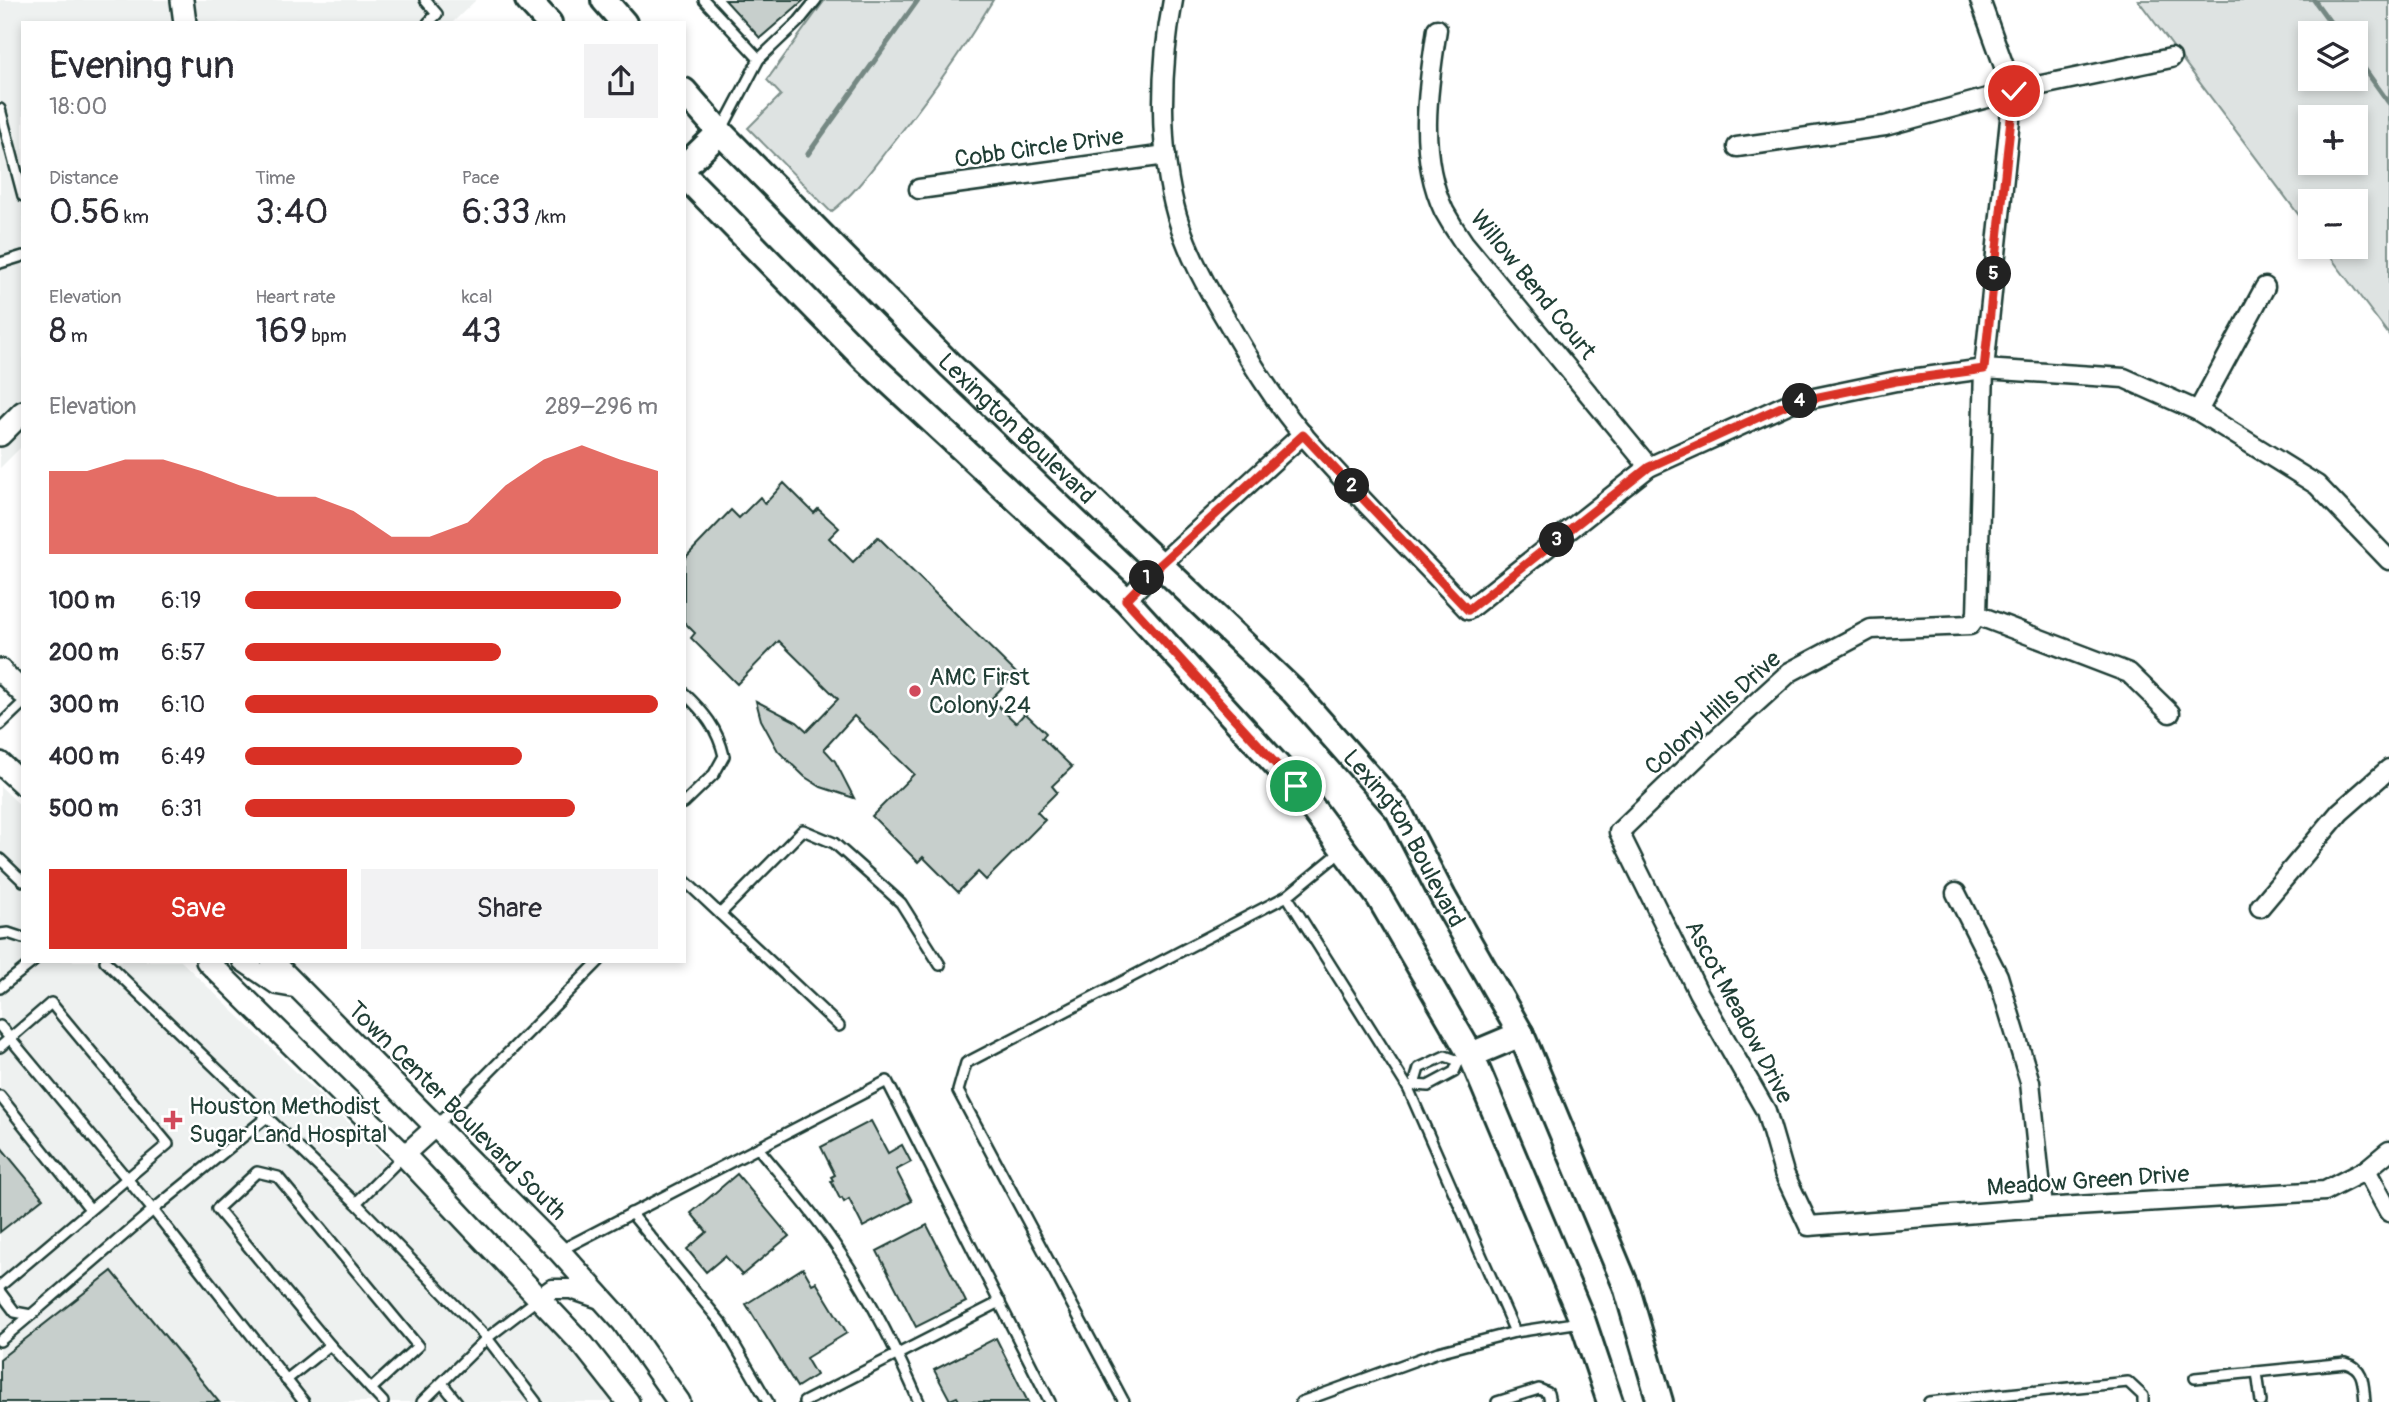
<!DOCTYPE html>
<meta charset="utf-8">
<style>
:root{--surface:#fff;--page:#f2f2f3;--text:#2b2b33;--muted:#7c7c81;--accent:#d93025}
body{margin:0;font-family:Pangolin,sans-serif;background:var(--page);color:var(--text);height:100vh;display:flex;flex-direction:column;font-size:26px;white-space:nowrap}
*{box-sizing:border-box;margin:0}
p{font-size:23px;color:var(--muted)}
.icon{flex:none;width:38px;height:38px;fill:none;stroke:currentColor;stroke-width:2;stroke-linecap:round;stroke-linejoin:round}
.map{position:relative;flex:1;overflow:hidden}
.sheet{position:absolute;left:21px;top:21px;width:665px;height:942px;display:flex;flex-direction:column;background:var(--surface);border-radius:0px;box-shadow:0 4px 10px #0003}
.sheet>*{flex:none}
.controls{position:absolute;left:2298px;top:21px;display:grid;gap:14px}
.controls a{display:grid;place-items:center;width:70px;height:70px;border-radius:0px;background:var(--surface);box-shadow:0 4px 10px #0003;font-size:35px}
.pin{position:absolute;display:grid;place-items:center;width:60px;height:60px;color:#fff;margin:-30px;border:4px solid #fff;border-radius:50%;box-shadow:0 2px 7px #0007}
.km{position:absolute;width:35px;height:35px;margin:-18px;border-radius:50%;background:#222;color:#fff;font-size:19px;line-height:35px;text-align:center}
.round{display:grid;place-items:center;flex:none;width:74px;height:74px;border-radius:0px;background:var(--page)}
.head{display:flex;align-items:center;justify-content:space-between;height:119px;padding:0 28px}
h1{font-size:38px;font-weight:600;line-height:52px}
.metrics{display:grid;grid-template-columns:repeat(3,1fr);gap:10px;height:119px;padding:7px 28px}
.metrics div{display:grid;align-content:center}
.metrics b{font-size:35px;font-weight:600}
.metrics small{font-size:19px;font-weight:400}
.metrics p{font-size:19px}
.chart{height:196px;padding:14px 28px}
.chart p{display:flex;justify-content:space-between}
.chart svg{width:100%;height:126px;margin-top:7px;fill:var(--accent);opacity:.7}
.primary-button{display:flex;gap:14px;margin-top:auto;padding:14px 28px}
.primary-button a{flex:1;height:80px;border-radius:0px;background:var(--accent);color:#fff;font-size:28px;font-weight:600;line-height:80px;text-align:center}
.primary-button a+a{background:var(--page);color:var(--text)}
ul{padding:0 28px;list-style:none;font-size:23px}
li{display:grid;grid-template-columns:112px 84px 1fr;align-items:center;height:52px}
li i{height:18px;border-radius:9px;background:var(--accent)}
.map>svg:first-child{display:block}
.built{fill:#eef1f0}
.green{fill:#dee3e2;stroke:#7e908b;stroke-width:2;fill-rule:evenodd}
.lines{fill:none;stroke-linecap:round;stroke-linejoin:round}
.stream{stroke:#758883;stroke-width:5}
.building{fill:#c7cfcc;stroke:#1f3d34;stroke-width:2}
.service-casing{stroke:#1f3d34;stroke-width:14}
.minor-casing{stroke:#1f3d34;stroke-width:23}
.tertiary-casing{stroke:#1f3d34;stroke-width:26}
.secondary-casing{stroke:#1f3d34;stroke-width:30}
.service{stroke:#fff;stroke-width:9}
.minor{stroke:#fff;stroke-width:18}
.tertiary{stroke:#fff;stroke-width:21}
.secondary{stroke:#fff;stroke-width:24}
.route-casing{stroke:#fff;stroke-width:14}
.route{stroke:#d93025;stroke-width:9}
.poi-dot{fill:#d1495b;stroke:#fff;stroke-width:2.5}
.labels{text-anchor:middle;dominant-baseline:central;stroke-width:5;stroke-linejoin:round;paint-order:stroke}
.street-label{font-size:24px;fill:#1f3d34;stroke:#fff}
.poi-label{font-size:24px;fill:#1f3d34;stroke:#fff;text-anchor:start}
</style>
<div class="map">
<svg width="2389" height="1402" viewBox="0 0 2389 1402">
<rect width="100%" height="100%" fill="#fff"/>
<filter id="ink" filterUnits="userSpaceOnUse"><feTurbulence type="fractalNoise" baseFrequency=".0143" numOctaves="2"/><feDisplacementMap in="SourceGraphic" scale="14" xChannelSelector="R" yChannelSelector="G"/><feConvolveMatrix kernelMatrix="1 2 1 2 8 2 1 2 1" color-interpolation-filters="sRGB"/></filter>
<g filter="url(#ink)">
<g class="built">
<path d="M 0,0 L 476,0 L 452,23 L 23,23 L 23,445 L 0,468 Z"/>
<path d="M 0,786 L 23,808 L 23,961 L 181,961 L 512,1280 L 596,1369 L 616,1402 L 0,1402 Z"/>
</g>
<g class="green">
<path d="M 825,0 L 993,0 C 961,53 925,103 886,151 C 869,173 853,195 831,212 L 748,128 L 781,95 L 767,80 Z"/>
<path d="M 2138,0 L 2389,0 L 2389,335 L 2323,247 L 2356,247 L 2356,201 L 2310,201 L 2310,230 ZM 2310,33 L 2356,33 L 2356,79 L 2310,79 ZM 2310,117 L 2356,117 L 2356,163 L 2310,163 Z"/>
</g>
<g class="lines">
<g class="stream">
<path d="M 2314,0 L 2338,33"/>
<path d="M 2356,57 L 2389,103"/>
<path d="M 808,154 L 918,0"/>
</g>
</g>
<g class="building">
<path d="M 725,0 L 804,0 L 760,38 Z"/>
<path d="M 784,483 L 814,513 L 818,509 L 839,528 L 829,538 L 853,562 L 878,537 L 1016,673 L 991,699 L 1016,723 L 1025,713 L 1046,733 L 1042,738 L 1072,767 L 1052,786 L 1057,792 L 1037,812 L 1045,820 L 986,880 L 978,872 L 958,892 L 923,857 L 918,862 L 872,816 L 914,774 L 854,716 L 824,749 L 835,761 L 854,798 L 821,787 L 805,777 L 778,751 L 761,720 L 756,701 L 797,722 L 807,731 L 838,699 L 779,641 L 737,684 L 691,638 L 695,633 L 684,622 L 684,559 L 731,510 L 739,518 L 760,497 L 765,504 Z"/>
<path d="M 871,1121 L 888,1153 L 902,1145 L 911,1162 L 896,1170 L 912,1201 L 863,1227 L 849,1199 L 844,1202 L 842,1198 L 840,1199 L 831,1181 L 833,1180 L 831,1177 L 835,1175 L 821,1147 Z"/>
<path d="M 0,1146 L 43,1198 L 0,1232 Z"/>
<path d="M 737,1174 L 789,1236 L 742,1275 L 725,1256 L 706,1272 L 687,1249 L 707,1232 L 691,1213 Z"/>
<path d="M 927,1225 L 966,1302 L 916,1327 L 877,1251 Z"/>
<path d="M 803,1268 L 812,1284 L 816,1282 L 847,1333 L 806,1358 L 816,1375 L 797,1387 L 746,1304 Z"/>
<path d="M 112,1271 L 219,1402 L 0,1402 L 0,1359 Z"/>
<path d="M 996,1338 L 1028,1402 L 960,1402 L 957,1397 L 950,1400 L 934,1370 Z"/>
</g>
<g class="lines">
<defs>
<g id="service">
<path d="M 425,0 L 437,14 L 428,23"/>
<path d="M 704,0 L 759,59"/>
<path d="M 0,109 L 23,196"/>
<path d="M 721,131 L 759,59 L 799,21 L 816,0"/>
<path d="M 0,263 L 23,256"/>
<path d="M 684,693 C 704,712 718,729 724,756 L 714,774 L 684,803"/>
<path d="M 0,725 L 23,703"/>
<path d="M 0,859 L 23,881"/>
<path d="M 684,880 L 839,1026"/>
<path d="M 1287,896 L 1408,1088"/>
<path d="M 720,914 L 803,830 L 834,843 L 889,892 L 901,903 L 940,965"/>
<path d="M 0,934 L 8,933 L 23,938"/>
<path d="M 105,961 L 356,1203 L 404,1155"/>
<path d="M 0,988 L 34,961"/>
<path d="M 0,1026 L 153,1210 L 31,1315 L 15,1312 L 0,1292"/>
<path d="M 0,1047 L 51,1003 L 168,1144 L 0,1286"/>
<path d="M 1459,1061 L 1445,1056 L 1419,1068 L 1414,1085 L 1428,1086 L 1454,1072 L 1459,1061 L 1469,1056"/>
<path d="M 1414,1085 L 1408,1088 L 1515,1332"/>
<path d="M 0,1096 L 90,1209"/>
<path d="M 267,1117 L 153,1210 L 304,1402"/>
<path d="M 436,1126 L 599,961"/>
<path d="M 758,1148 C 787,1183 817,1217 841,1254 C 872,1301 897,1351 919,1402"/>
<path d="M 356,1203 L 487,1338 L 538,1299"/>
<path d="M 631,1213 L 723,1325 L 768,1402"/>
<path d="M 559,1251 L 887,1081 L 1050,1402"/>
<path d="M 0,1341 L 31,1315"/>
<path d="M 330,1345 L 383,1402"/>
<path d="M 2257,1372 L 2261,1402"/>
<path d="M 2195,1378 L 2346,1363 C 2365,1368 2363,1385 2365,1402"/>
<path d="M 286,1380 L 330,1345 L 217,1209 L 257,1172 L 278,1177 L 418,1346 L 371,1389"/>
<path d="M 442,1383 L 457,1402"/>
<path d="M 422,1402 L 487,1338 L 536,1402"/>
<path d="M 804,1402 L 1000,1302"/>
<path d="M 1124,1402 L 958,1091 L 966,1063 L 1287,896 L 1343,850"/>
<path d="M 1301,1402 L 1438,1352 L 1515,1332 L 1581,1322"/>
<path d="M 1497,1402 L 1539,1389 L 1548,1393 L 1550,1402"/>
<path d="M 1929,1402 L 2128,1382 L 2143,1396 L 2143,1402"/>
</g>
<g id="minor">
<path d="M 1173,0 C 1160,67 1158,150 1177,216 C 1188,254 1207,288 1227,321 C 1250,361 1274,401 1304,436 C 1356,496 1414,552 1468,610 L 1649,467 L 1790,403 L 1896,381 L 1984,369 L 2124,378 L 2198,411 L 2317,485 L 2389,560"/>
<path d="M 1437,29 C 1428,87 1417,155 1444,211 C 1450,222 1457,233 1464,243 L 1649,467"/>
<path d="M 1737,147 L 1885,126 L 2013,91 L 2171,58"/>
<path d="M 919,189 L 1166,155"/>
<path d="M 2198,411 L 2265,287"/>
<path d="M 1126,600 L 1161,564 L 1303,434"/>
<path d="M 1977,615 L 1970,625 L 1871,629 L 1790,672 L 1699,755 L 1619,832 L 1698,992 L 1766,1111 L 1784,1173 L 1809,1226 L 2043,1208 L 2325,1191 L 2366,1170 L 2389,1151"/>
<path d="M 1977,615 L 1984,369 L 2013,91 L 1980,0"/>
<path d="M 1977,615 L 2129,673 L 2170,713"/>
<path d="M 1956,893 L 1998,976 L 2030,1082 L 2043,1208"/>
<path d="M 2260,907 L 2340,812 L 2389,769"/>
<path d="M 242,961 L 277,985 L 300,989"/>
<path d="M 404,1155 L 436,1126"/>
<path d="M 2366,1170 L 2389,1212"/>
<path d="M 538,1299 L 552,1289 L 571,1289 L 603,1300"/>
</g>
<g id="tertiary">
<path d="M 182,0 L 185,23"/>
<path d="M 0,435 L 23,412"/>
<path d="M 0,670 L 23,693"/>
<path d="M 0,763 L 23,784"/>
<path d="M 207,961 L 404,1155 L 584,1346 L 628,1402"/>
<path d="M 272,961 L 559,1251 L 623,1322 L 679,1402"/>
</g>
<g id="secondary">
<path d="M 528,0 L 549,23"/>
<path d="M 604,0 L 624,23"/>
<path id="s1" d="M 684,91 L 720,132 L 951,366 L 1294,692 L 1398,810 L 1443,897 L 1521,1034 L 1626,1286 L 1660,1402"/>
<path d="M 684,167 L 720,132"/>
<path d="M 684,175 L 865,359 L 1126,600 L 1296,786 L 1379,897 L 1471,1055 L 1583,1322 L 1610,1402"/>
<path d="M 1471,1055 L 1521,1034"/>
</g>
</defs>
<use href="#service" class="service-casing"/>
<use href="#minor" class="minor-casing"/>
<use href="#tertiary" class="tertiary-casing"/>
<use href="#secondary" class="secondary-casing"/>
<use href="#service" class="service"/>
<use href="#minor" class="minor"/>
<use href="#tertiary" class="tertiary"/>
<use href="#secondary" class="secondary"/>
</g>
</g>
<g class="lines" filter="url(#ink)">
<defs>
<path id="route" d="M 1296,786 L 1126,600 L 1161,564 L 1303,435 L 1468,610 L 1649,467 L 1790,403 L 1896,381 L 1984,369 L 2014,91"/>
</defs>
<use href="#route" class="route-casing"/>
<use href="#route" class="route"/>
</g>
<g class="poi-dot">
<circle cx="915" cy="691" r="7"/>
<path d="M169.5 1109.5h7v7h7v7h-7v7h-7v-7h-7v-7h7z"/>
</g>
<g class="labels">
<g class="street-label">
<text transform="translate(1039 148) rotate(-8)">Cobb Circle Drive</text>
<text transform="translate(1533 285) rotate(51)">Willow Bend Court</text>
<text stroke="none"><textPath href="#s1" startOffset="474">Lexington Boulevard</textPath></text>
<text transform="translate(1713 713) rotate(-42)">Colony Hills Drive</text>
<text stroke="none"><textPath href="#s1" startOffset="1041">Lexington Boulevard</textPath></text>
<text transform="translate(1739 1012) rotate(62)">Ascot Meadow Drive</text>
<text transform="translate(457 1111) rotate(45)">Town Center Boulevard South</text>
<text transform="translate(2088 1181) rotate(-4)">Meadow Green Drive</text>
</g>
<g class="poi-label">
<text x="929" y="677">AMC First<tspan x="929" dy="28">Colony 24</tspan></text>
<text x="189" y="1106">Houston Methodist<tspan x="189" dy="28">Sugar Land Hospital</tspan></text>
</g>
</g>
</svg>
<div class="controls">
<a><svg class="icon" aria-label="layers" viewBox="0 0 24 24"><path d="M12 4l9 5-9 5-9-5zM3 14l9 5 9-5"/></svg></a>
<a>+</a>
<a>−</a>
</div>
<div class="pin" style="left:1296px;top:786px;background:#1e9e55"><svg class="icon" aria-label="arrive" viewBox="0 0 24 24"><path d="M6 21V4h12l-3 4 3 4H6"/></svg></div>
<div class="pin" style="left:2014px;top:91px;background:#d93025"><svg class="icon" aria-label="check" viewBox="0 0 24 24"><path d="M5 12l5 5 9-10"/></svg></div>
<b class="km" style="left:1147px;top:578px">1</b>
<b class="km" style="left:1352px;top:486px">2</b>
<b class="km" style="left:1557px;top:540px">3</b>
<b class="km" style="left:1800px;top:401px">4</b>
<b class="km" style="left:1994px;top:274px">5</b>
<section class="sheet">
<div class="head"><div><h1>Evening run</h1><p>18:00</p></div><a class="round"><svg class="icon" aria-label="share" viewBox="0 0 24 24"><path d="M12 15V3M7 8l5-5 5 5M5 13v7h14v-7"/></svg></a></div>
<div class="metrics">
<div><p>Distance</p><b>0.56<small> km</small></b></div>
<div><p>Time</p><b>3:40</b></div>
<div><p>Pace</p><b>6:33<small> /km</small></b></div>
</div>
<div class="metrics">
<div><p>Elevation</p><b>8<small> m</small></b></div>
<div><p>Heart rate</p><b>169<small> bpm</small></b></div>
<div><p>kcal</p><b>43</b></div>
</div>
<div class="chart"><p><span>Elevation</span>289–296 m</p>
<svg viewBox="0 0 160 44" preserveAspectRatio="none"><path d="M0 44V15L10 15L20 11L30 11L40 15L50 20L60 24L70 24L80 29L90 38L100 38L110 33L120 20L130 11L140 6L150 11L160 15V44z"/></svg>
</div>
<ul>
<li><b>100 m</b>6:19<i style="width:91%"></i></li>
<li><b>200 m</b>6:57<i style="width:62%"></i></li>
<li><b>300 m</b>6:10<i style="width:100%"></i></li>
<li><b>400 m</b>6:49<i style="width:67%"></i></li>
<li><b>500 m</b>6:31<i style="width:80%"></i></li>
</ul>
<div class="primary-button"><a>Save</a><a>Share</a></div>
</section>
</div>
